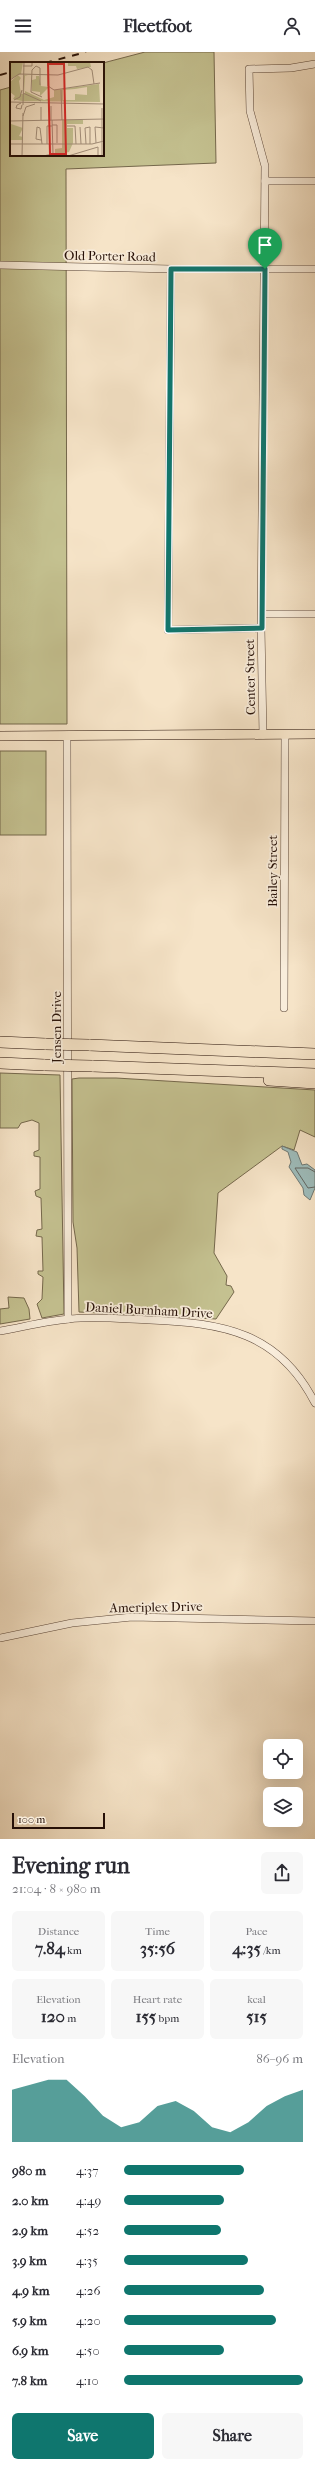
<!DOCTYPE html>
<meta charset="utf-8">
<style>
:root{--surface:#fff;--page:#f7f7f7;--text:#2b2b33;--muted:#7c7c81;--accent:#0f766e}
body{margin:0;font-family:"IM FELL French Canon",serif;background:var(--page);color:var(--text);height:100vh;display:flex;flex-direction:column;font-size:15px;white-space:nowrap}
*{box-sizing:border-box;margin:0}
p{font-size:13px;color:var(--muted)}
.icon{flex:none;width:22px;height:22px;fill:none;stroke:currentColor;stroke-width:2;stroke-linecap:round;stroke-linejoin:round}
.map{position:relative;height:1787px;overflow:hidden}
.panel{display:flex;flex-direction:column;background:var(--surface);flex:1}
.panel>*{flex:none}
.controls{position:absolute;left:263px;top:1687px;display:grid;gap:8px}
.controls a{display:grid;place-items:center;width:40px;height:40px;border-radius:6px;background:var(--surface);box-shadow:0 4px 16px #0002;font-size:20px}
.scale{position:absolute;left:12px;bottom:10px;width:93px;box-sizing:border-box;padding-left:4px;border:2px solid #261007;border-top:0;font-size:11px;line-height:14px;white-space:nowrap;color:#261007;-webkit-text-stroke:3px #f9eddb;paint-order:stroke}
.pin{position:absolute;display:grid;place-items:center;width:34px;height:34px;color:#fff;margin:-41px -17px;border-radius:50% 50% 50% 0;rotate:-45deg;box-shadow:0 0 4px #0007}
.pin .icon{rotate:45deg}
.round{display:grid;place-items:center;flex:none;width:42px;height:42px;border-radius:6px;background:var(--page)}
.summary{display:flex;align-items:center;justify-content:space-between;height:68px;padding:0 12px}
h1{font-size:22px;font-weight:700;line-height:30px}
.metrics{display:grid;grid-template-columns:repeat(3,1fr);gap:6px;height:68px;padding:4px 12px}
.metrics div{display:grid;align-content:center;border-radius:6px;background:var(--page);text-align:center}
.metrics b{font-size:17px;font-weight:700}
.metrics small{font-size:11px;font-weight:400}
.metrics p{font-size:11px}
.chart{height:112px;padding:8px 12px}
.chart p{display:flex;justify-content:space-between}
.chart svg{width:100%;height:72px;margin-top:4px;fill:var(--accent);opacity:.7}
.button{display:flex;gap:8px;margin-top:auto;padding:8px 12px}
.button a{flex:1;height:46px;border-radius:6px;background:var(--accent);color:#fff;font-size:16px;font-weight:700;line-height:46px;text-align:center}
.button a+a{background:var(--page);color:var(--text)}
ul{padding:0 12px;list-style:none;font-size:13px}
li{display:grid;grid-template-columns:64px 48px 1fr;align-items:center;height:30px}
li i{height:10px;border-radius:5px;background:var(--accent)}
header{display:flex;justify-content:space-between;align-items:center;height:52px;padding:0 12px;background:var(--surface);font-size:18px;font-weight:700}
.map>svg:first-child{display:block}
.green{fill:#c4c190;stroke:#75684c}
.water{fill:#9ebdbc;stroke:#6e7874}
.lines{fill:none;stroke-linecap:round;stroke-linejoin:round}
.shore{stroke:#626662;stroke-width:1}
.minor-casing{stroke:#5a4537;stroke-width:8}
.major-casing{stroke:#261007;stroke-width:10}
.highway-casing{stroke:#261007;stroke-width:12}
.minor{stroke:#f9eddb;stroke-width:7}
.major{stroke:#f6e4c8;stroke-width:9}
.highway{stroke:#f6e4c8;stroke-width:11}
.rail{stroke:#261007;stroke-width:2;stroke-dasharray:7 7;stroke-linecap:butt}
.highway-bridge-casing{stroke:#261007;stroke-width:12;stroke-linecap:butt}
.highway-bridge{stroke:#f6e4c8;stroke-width:11}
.route-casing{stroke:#fff;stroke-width:8}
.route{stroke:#0f766e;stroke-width:5}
.labels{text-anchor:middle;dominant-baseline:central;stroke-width:3.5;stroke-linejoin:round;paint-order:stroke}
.street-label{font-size:13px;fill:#261007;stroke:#f9eddb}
.inset-road{fill:none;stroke:#a38f7b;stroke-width:1}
.view{fill:#d62828;fill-opacity:0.15;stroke:#d62828;stroke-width:2}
.inset-edge{fill:none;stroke:#261007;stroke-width:2}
</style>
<header><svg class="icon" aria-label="menu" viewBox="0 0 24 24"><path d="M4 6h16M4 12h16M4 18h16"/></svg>Fleetfoot<svg class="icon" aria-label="person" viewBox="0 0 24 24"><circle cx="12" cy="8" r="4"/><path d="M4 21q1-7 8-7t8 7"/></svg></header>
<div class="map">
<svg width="315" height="1787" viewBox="0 0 315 1787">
<rect width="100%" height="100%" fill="#f6e4c8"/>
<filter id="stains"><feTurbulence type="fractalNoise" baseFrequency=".005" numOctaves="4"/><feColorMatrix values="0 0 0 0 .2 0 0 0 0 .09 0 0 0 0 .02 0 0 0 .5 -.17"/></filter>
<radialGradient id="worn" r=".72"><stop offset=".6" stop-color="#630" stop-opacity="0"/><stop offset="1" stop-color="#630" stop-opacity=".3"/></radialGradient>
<g class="green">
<path d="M 145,0 L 214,0 L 216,111 L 66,117 L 67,672 L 0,672 L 0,38 L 11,35 L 11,103 L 103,103 L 103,11 Z"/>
<rect x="0" y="699" width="46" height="84"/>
<path d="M 0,1021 L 60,1023 L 64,1262 L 42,1266 L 37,1252 L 42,1247 L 43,1225 L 38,1222 L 38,1219 L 43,1219 L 42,1185 L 36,1184 L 37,1178 L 42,1177 L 41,1146 L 36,1144 L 35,1139 L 40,1137 L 40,1105 L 34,1104 L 34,1100 L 39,1098 L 39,1071 L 32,1068 L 21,1071 L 18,1076 L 0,1076 Z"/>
<path d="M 79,1026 L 116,1026 L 315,1038 L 315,1085 L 300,1078 L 294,1098 L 282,1094 L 218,1141 L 214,1201 L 227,1224 L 226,1233 L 231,1234 L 234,1240 L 216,1267 L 79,1260 L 77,1196 L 73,1170 L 72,1027 Z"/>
<path d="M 8,1245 L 24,1246 L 29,1257 L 30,1267 L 0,1272 L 0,1257 L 9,1256 Z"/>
</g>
<path class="water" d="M 282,1094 L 297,1100 L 302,1113 L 307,1112 L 315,1118 L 315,1136 L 310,1148 L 304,1143 L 303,1136 L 289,1115 L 291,1110 L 288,1100 L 282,1097 Z"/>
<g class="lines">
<path class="shore" d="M 315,1120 L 308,1116 L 295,1116 L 308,1136 L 315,1135"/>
<defs>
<g id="minor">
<path d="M 265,129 L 315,129"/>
<path d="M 0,213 L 171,217 L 315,217"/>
<path d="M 171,217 L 168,578 L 261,576"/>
<path d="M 262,562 L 315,562"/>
<path d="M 67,683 L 68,1267"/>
<path d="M 263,683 L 261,576 L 265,114 L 250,59 L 249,17 L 291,16 L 315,12"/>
<path d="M 284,956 L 285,682"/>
<path d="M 0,1279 C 23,1275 46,1269 69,1267 C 95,1264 123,1267 150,1268 C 223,1271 279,1280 315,1351"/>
<path d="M 0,1586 L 72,1571 L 132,1565 L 315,1569"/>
</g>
<path id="major" d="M 0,684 L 315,682"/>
<g id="highway">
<path d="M 0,990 L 46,992"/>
<path d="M 89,993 L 315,1002"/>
<path d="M 0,1011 L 45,1013"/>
<path d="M 92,1014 L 315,1022"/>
<path d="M 269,1028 L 315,1031"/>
</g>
</defs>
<use href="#minor" class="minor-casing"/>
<use href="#major" class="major-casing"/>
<use href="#highway" class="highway-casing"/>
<use href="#minor" class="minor"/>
<use href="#major" class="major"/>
<use href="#highway" class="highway"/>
<g class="rail">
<path d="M 45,11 L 86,0"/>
<path d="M 0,23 L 11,20"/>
</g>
<defs>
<g id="highway-bridge">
<path d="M 46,992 L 89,993"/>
<path d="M 45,1013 L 92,1014"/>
</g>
</defs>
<use href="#highway-bridge" class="highway-bridge-casing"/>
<use href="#highway-bridge" class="highway-bridge"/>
</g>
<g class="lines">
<defs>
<path id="route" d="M 171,217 L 265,217 L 262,576 L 168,578 Z"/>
</defs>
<use href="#route" class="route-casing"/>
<use href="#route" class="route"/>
</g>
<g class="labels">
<g class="street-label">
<text transform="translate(110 204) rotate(1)">Old Porter Road</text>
<text transform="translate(250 625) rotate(-91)">Center Street</text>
<text transform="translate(272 819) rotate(-90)">Bailey Street</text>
<text transform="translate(56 975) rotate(-90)">Jensen Drive</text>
<text transform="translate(149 1258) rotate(3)">Daniel Burnham Drive</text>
<text transform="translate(156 1555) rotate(-1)">Ameriplex Drive</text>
</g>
</g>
<g transform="translate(10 10)">
<rect width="94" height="94" fill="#f6e4c8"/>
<path d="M 0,0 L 13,0 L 11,12 L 0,17 ZM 58,0 L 80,0 L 81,5 L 67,7 L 66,4 L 58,4 ZM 8,13 L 11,16 L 9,19 L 11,32 L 15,32 L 14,13 L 18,14 L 15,14 L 15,29 L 34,38 L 44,35 L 44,28 L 89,22 L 90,40 L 12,39 L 3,37 L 5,34 L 0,30 L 0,20 ZM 77,25 L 77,33 L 65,32 L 65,27 ZM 65,27 L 65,38 L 53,38 L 53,28 ZM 26,14 L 29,14 L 31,24 L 39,25 L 30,34 L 30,30 L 22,29 L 22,18 L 26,17 ZM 52,58 L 73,58 L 73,62 L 57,62 L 57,66 L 63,66 L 63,81 L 59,90 L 45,93 L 45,87 L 52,86 ZM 1,62 L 13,66 L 9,74 L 13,75 L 13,78 L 0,78 Z" fill="#c4c190" fill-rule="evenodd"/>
<path class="inset-road" d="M 13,4 L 22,4 L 22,0M 38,13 L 38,24 L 44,28 L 90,21M 0,18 L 9,12 L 48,13 L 78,5 L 82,8 L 84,22M 30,23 L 30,6 L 26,4 L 22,8 L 21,30 L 32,35M 51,28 L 52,58M 13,31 L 31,39M 4,38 L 10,35 L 12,28M 0,40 L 94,42M 11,41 L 7,43 L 6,46 L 11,47 L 12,43M 13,43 L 14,0M 41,44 L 41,58M 92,46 L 92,94M 13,54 L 16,45 L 25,42M 31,58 L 31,45M 0,59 L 94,57M 42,63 L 47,63 L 47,81M 57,64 L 65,64 L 66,82M 70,65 L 71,82M 31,78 L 26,77 L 27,65 L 30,66 L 32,82M 86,81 L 85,65 L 94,66M 0,82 L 82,82 L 94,79M 37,82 L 37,64 L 42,64M 76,82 L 75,66 L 80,65 L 80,82M 12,94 L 13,51M 33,94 L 43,92 L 42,58M 58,94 L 88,85 L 88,94"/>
<path class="view" d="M 38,2 L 54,2 L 56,92 L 40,92 Z"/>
<rect width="94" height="94" class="inset-edge"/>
</g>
<rect width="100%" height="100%" filter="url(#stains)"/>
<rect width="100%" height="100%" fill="url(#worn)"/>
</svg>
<div class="controls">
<a><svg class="icon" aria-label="locate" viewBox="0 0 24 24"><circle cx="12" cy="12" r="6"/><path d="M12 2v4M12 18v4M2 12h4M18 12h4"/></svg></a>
<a><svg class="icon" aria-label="layers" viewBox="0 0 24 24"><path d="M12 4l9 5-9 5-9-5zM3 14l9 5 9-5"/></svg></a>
</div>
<div class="scale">100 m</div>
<div class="pin" style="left:265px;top:217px;background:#1e9e55"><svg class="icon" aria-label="arrive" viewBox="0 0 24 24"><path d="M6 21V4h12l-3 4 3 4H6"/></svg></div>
</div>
<section class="panel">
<div class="summary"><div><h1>Evening run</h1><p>21:04 · 8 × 980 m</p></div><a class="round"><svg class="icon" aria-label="share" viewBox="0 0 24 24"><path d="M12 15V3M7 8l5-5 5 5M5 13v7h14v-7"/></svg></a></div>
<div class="metrics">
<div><p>Distance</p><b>7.84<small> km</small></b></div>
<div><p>Time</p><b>35:56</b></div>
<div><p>Pace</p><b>4:35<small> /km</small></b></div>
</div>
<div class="metrics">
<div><p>Elevation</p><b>120<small> m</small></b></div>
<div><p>Heart rate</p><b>155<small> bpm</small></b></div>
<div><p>kcal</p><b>515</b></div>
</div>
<div class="chart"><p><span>Elevation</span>86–96 m</p>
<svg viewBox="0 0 160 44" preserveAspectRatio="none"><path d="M0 44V12L10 9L20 6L30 6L40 16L50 28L60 35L70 32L80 22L90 19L100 25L110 35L120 38L130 32L140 22L150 16L160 12V44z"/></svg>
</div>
<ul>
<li><b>980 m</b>4:37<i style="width:67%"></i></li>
<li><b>2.0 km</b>4:49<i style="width:56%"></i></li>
<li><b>2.9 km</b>4:52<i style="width:54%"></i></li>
<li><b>3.9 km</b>4:35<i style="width:69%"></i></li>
<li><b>4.9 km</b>4:26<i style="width:78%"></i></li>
<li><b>5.9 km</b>4:20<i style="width:85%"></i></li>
<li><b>6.9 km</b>4:50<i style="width:56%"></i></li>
<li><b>7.8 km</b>4:10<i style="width:100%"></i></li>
</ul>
<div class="button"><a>Save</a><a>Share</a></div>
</section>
